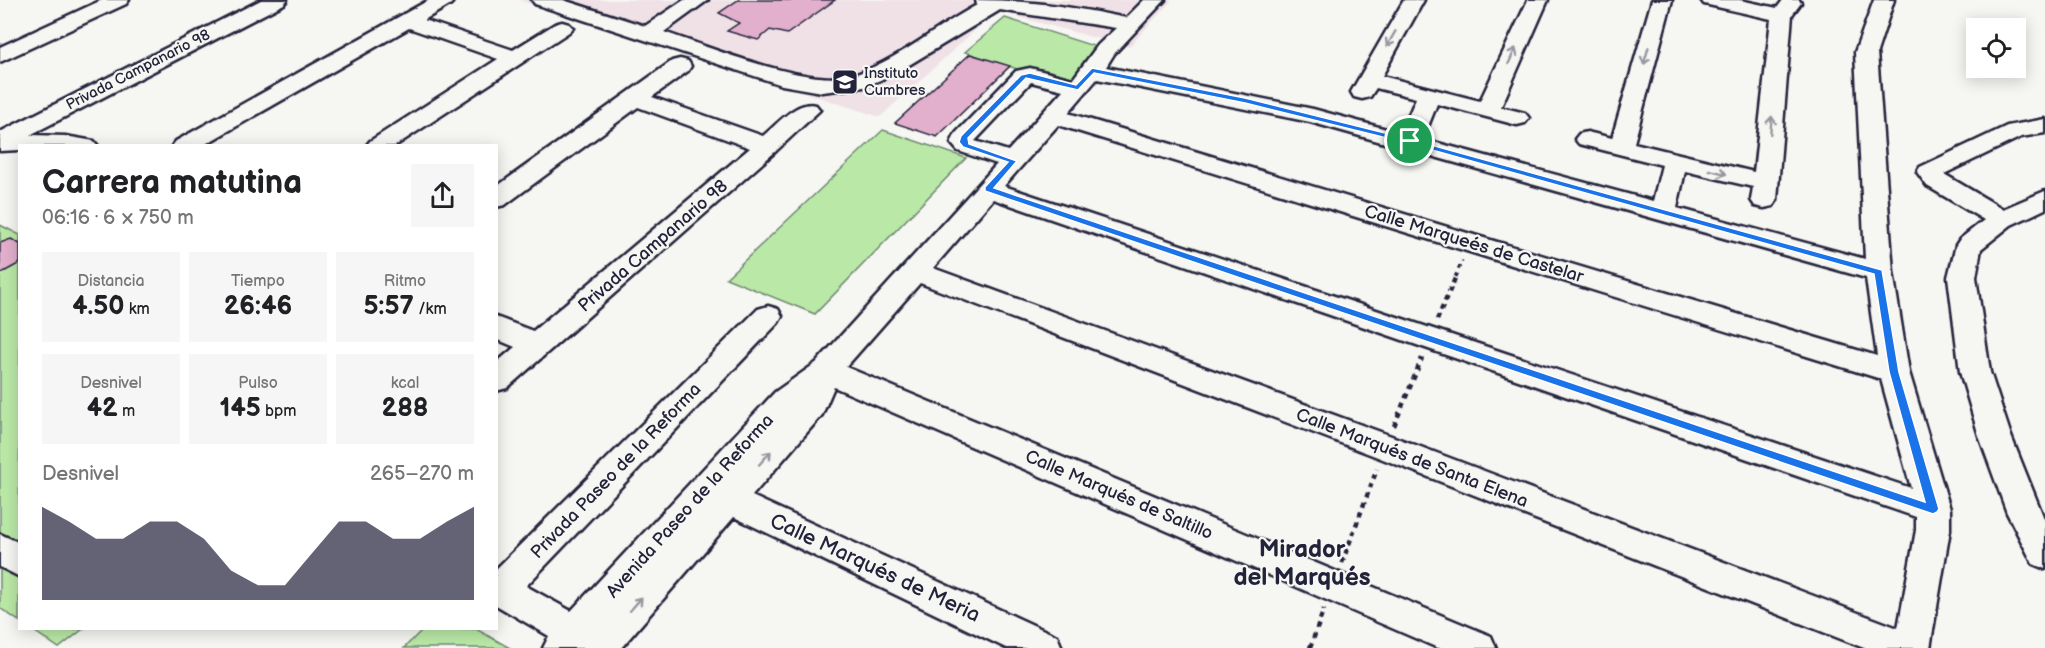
<!DOCTYPE html>
<html lang="es">
<meta charset="utf-8">
<style>
:root{--surface:#fff;--page:#f6f6f6;--text:#202124;--muted:#757577;--accent:#22223b}
body{margin:0;font-family:"Balsamiq Sans",sans-serif;background:var(--page);color:var(--text);height:100vh;display:flex;flex-direction:column;font-size:22px;white-space:nowrap}
*{box-sizing:border-box;margin:0}
p{font-size:20px;color:var(--muted)}
.icon{flex:none;width:33px;height:33px;fill:none;stroke:currentColor;stroke-width:2;stroke-linecap:round;stroke-linejoin:round}
.map{position:relative;flex:1;overflow:hidden}
.side{position:absolute;left:18px;top:144px;width:480px;height:486px;display:flex;flex-direction:column;background:var(--surface);border-radius:0px;box-shadow:0 3px 15px #0003}
.side>*{flex:none}
.fabs{position:absolute;left:1966px;top:18px;display:grid;gap:12px}
.fabs a{display:grid;place-items:center;width:60px;height:60px;border-radius:0px;background:var(--surface);box-shadow:0 3px 15px #0003;font-size:30px}
.pin{position:absolute;display:grid;place-items:center;width:51px;height:51px;color:#fff;margin:-26px;border:3px solid #fff;border-radius:50%;box-shadow:0 2px 6px #0007}
.round{display:grid;place-items:center;flex:none;width:63px;height:63px;border-radius:0px;background:var(--page)}
.head{display:flex;align-items:center;justify-content:space-between;height:102px;padding:0 24px}
h1{font-size:33px;font-weight:700;line-height:45px}
.metrics{display:grid;grid-template-columns:repeat(3,1fr);gap:9px;height:102px;padding:6px 24px}
.metrics div{display:grid;align-content:center;border-radius:0px;background:var(--page);text-align:center}
.metrics b{font-size:26px;font-weight:700}
.metrics small{font-size:16px;font-weight:400}
.metrics p{font-size:16px}
.chart{height:168px;padding:12px 24px}
.chart p{display:flex;justify-content:space-between}
.chart svg{width:100%;height:108px;margin-top:6px;fill:var(--accent);opacity:.7}
.map>svg:first-child{display:block}
.built{fill:#f0e1e7}
.green{fill:#bae9a7;stroke:#6e8671;stroke-width:1.5}
.building{fill:#e2afcc;stroke:#22223b;stroke-width:1.5}
.lines{fill:none;stroke-linecap:round;stroke-linejoin:round}
.minor-casing{stroke:#22223b;stroke-width:5}
.path-far1{stroke:#22223b;stroke-width:3;stroke-dasharray:4 4;stroke-linecap:butt}
.path{stroke:#22223b;stroke-width:4.5;stroke-dasharray:5 5;stroke-linecap:butt}
.minor{fill:#f6f6f2;fill-rule:evenodd}
.oneway{stroke:#9797a0}
.route{fill:#1a73e8;stroke:#fff;stroke-width:1.5;fill-rule:evenodd}
.labels{text-anchor:middle;dominant-baseline:central;stroke-width:4.5;stroke-linejoin:round;paint-order:stroke}
.far-street-label{font-size:15px;fill:#22223b;stroke:#f6f6f2}
.far-poi-label{font-size:15px;fill:#22223b;stroke:#f6f6f2;text-anchor:start}
.street-label{font-size:18px;fill:#22223b;stroke:#f6f6f2}
.near-street-label{font-size:21px;fill:#22223b;stroke:#f6f6f2}
.near-neighbourhood-label{font-size:24px;font-weight:bold;fill:#22223b;stroke:#f6f6f2}
</style>
<div class="map">
<svg width="2045" height="648" viewBox="0 0 2045 648">
<rect width="100%" height="100%" fill="#f6f6f2"/>
<filter id="ink" filterUnits="userSpaceOnUse"><feTurbulence type="fractalNoise" baseFrequency=".0167" numOctaves="2"/><feDisplacementMap in="SourceGraphic" scale="12" xChannelSelector="R" yChannelSelector="G"/><feConvolveMatrix kernelMatrix="1 2 1 2 8 2 1 2 1" color-interpolation-filters="sRGB"/></filter>
<g filter="url(#ink)">
<path class="built" d="M 519,0 L 1172,0 L 1129,47 L 996,11 L 880,117 Z"/>
<g class="green">
<path d="M 1005,18 L 1106,50 L 1070,86 L 965,52 Z"/>
<path d="M 883,130 L 966,158 L 815,314 L 726,278 Z"/>
<path d="M 0,225 L 20,235 L 19,621 L 0,608 Z"/>
<path d="M 424,628 L 476,629 L 510,648 L 404,648 Z"/>
<path d="M 31,629 L 83,629 L 59,648 Z"/>
</g>
<g class="building">
<path d="M 738,0 L 835,0 L 787,34 L 770,30 L 758,40 L 727,31 L 739,23 L 719,13 Z"/>
<path d="M 970,54 L 1010,66 L 937,137 L 895,123 Z"/>
<path d="M 11,239 L 20,244 L 20,263 L 0,274 L 0,243 Z"/>
</g>
<g class="lines">
<defs>
<g id="minor">
<path d="M 102,0 L 129,0 L 126,4 L 0,62 L 0,47 Z"/>
<path d="M 261,0 L 287,0 L 284,4 L 30,135 L 65,136 L 94,141 L 98,146 L 20,146 L 20,150 L 0,151 L 0,132 Z"/>
<path d="M 429,0 L 454,0 L 451,4 L 424,20 L 513,50 L 555,24 L 562,22 L 569,24 L 573,28 L 569,32 L 395,146 L 366,146 L 370,141 L 498,59 L 409,28 L 202,146 L 172,146 L 176,141 Z"/>
<path d="M 532,0 L 563,0 L 645,26 L 684,0 L 708,0 L 664,32 C 709,47 811,89 854,75 C 898,60 936,27 977,5 L 976,0 C 1027,0 1076,7 1126,18 L 1144,0 L 1165,0 L 1114,54 L 1106,67 L 1313,109 L 1401,133 L 1416,98 L 1376,88 L 1370,97 L 1362,99 L 1354,97 L 1351,92 L 1404,0 L 1424,0 L 1382,76 L 1480,101 L 1528,0 L 1548,0 L 1501,107 L 1525,113 L 1529,118 L 1525,123 L 1517,125 L 1437,104 L 1423,139 L 1653,201 L 1662,165 L 1579,144 L 1575,139 L 1579,134 L 1587,132 L 1612,138 L 1652,0 L 1672,0 L 1634,143 L 1754,172 L 1771,19 L 1704,4 L 1701,0 L 1740,0 L 1777,8 L 1783,0 L 1799,0 L 1801,3 L 1792,15 L 1777,200 L 1773,206 L 1764,208 L 1755,206 L 1751,200 L 1753,187 L 1685,171 L 1677,208 L 1865,259 L 1855,52 L 1874,0 L 1894,0 L 1877,52 L 1893,272 L 1909,372 L 1950,509 L 1950,530 L 1930,648 L 1864,648 L 1375,456 L 920,283 L 846,367 L 1491,636 L 1496,648 L 1438,648 L 834,387 L 822,415 L 752,496 L 1057,636 L 1062,648 L 1006,648 L 734,517 L 621,648 L 543,648 L 549,636 L 496,605 L 496,569 L 758,309 L 768,306 L 778,309 L 782,316 L 778,323 L 526,586 L 571,611 L 775,392 L 816,363 L 997,164 L 958,151 L 951,143 L 956,133 L 1016,71 L 1030,68 L 1073,79 L 1098,45 L 1116,28 L 1000,10 L 894,74 L 864,87 L 822,92 L 782,85 L 535,4 ZM 1097,79 L 1310,122 L 1866,278 L 1877,356 L 1068,113 ZM 1031,82 L 1063,90 L 1008,151 L 975,141 ZM 1058,125 L 1881,379 L 1911,488 L 1004,186 ZM 993,199 L 1916,517 L 1916,530 L 1898,628 L 1397,438 L 933,268 Z"/>
<path d="M 680,59 L 688,61 L 691,66 L 688,71 L 652,97 L 763,136 C 778,124 796,100 816,105 L 820,110 L 776,151 L 548,352 L 507,388 L 496,391 L 496,363 L 515,347 L 496,339 L 496,317 L 533,331 L 750,148 L 638,107 L 505,205 L 496,207 L 496,187 L 672,61 Z"/>
<path d="M 2045,119 L 2045,133 L 2021,137 L 1944,174 L 2003,209 L 2045,191 L 2045,209 L 2011,225 L 1981,249 L 1976,277 L 1990,372 L 2011,436 L 2045,521 L 2045,569 L 2033,564 L 2007,513 L 1979,436 L 1960,372 L 1948,277 L 1956,245 L 1960,239 L 1984,220 L 1927,186 L 1917,172 L 1920,167 L 2007,126 Z"/>
<path d="M 0,534 L 20,543 L 20,577 L 0,567 Z"/>
</g>
</defs>
<use href="#minor" class="minor-casing"/>
<path class="path-far1" d="M 1455,277 L 1462,261"/>
<g class="path">
<path d="M 1437,320 L 1456,276"/>
<path d="M 1394,426 L 1422,358"/>
<path d="M 1342,563 L 1377,469"/>
<path d="M 1310,648 L 1324,609"/>
</g>
<use href="#minor" class="minor"/>
</g>
<defs><path id="oneway-shaft" d="M-6 0H5M1.5-3L5.5 0L1.5 3" fill="none" stroke-width="1.6" stroke-linecap="round" stroke-linejoin="round" transform="scale(1.5)"/></defs>
<g class="oneway">
<use href="#oneway-shaft" transform="translate(1391 39) rotate(120)"/>
<use href="#oneway-shaft" transform="translate(1512 56) rotate(-66)"/>
<use href="#oneway-shaft" transform="translate(1646 56) rotate(106)"/>
<use href="#oneway-shaft" transform="translate(1771 125) rotate(-85)"/>
<use href="#oneway-shaft" transform="translate(1718 172) rotate(14)"/>
<use href="#oneway-shaft" transform="translate(765 458) rotate(-48)"/>
<use href="#oneway-shaft" transform="translate(636 604) rotate(-49)"/>
</g>
</g>
<path class="route" d="M 1092,68 L 1245,98 L 1413,140 L 1882,270 L 1899,372 L 1939,509 L 1937,512 L 1933,514 L 985,191 L 985,187 L 1008,162 L 963,147 L 959,142 L 961,136 L 1021,75 L 1030,73 L 1076,85 ZM 1094,73 L 1245,103 L 1407,143 L 1874,274 L 1889,372 L 1925,502 L 994,188 L 1017,161 L 969,144 L 968,138 L 1026,78 L 1078,90 Z"/>
<defs>
<symbol id="school-square" viewBox="-11 -11 22 22"><rect x="-9" y="-9" width="18" height="18" rx="4" fill="#22223b" stroke="#f6f6f2"/><path d="M0-5L7-2L0 1L-7-2ZM-4 1L0 2.5L4 1V4Q0 6-4 4Z" fill="#fff"/></symbol>
</defs>
<g fill-rule="evenodd">
<use href="#school-square" x="830" y="67" width="30" height="30"/>
</g>
<g class="labels">
<g class="far-street-label">
<text transform="translate(138 70) rotate(-27)">Privada Campanario 98</text>
</g>
<g class="far-poi-label">
<text x="864" y="73">Instituto<tspan x="864" dy="17">Cumbres</tspan></text>
</g>
<g class="street-label">
<text transform="translate(1474 244) rotate(17)">Calle Marqueés de Castelar</text>
<text transform="translate(653 246) rotate(-41)">Privada Campanario 98</text>
<text transform="translate(1412 458) rotate(21)">Calle Marqués de Santa Elena</text>
<text transform="translate(616 471) rotate(-46)">Privada Paseo de la Reforma</text>
<text transform="translate(1119 495) rotate(23)">Calle Marqués de Saltillo</text>
<text transform="translate(690 506) rotate(-48)">Avenida Paseo de la Reforma</text>
</g>
<g class="near-street-label">
<text transform="translate(875 568) rotate(25)">Calle Marqués de Meria</text>
</g>
<g class="near-neighbourhood-label">
<text x="1302" y="549">Mirador<tspan x="1302" dy="28">del Marqués</tspan></text>
</g>
</g>
</svg>
<div class="fabs">
<a><svg class="icon" aria-label="locate" viewBox="0 0 24 24"><circle cx="12" cy="12" r="6"/><path d="M12 2v4M12 18v4M2 12h4M18 12h4"/></svg></a>
</div>
<div class="pin" style="left:1410px;top:141px;background:#1e9e55"><svg class="icon" aria-label="arrive" viewBox="0 0 24 24"><path d="M6 21V4h12l-3 4 3 4H6"/></svg></div>
<section class="side">
<div class="head"><div><h1>Carrera matutina</h1><p>06:16 · 6 × 750 m</p></div><a class="round"><svg class="icon" aria-label="share" viewBox="0 0 24 24"><path d="M12 15V3M7 8l5-5 5 5M5 13v7h14v-7"/></svg></a></div>
<div class="metrics">
<div><p>Distancia</p><b>4.50<small> km</small></b></div>
<div><p>Tiempo</p><b>26:46</b></div>
<div><p>Ritmo</p><b>5:57<small> /km</small></b></div>
</div>
<div class="metrics">
<div><p>Desnivel</p><b>42<small> m</small></b></div>
<div><p>Pulso</p><b>145<small> bpm</small></b></div>
<div><p>kcal</p><b>288</b></div>
</div>
<div class="chart"><p><span>Desnivel</span>265–270 m</p>
<svg viewBox="0 0 160 44" preserveAspectRatio="none"><path d="M0 44V6L10 12L20 19L30 19L40 12L50 12L60 19L70 32L80 38L90 38L100 25L110 12L120 12L130 19L140 19L150 12L160 6V44z"/></svg>
</div>
</section>
</div>
